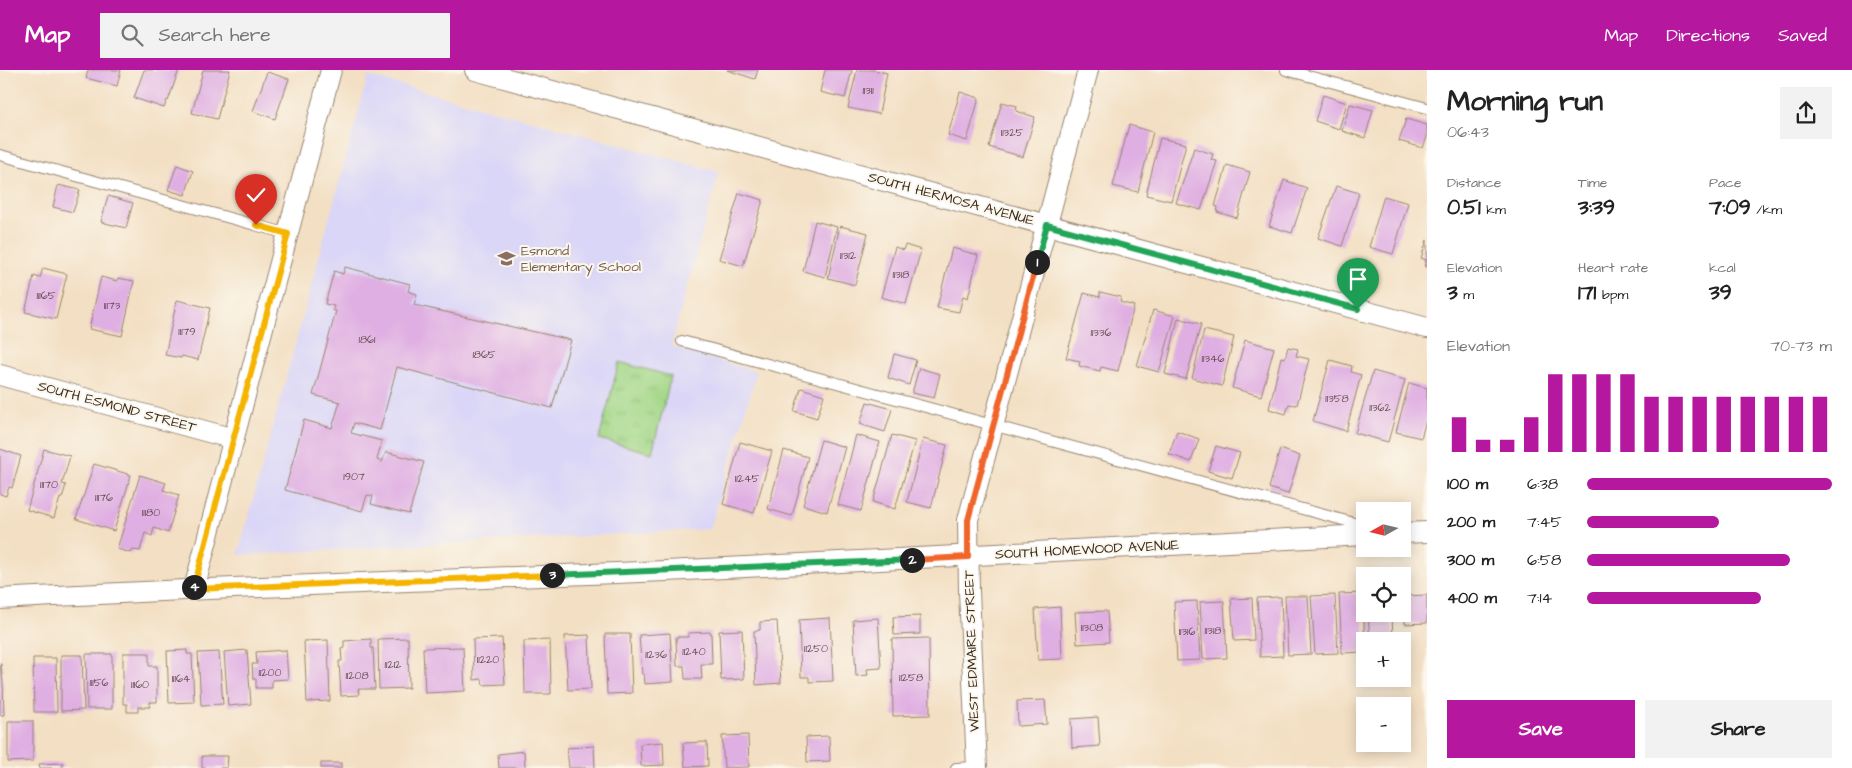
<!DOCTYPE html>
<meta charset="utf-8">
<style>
:root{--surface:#fff;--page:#f2f2f2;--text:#222;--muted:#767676;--accent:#b5179e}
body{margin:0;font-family:"Architects Daughter",sans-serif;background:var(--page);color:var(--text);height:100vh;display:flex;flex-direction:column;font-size:19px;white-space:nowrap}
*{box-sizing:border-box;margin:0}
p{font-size:16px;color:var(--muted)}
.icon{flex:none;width:28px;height:28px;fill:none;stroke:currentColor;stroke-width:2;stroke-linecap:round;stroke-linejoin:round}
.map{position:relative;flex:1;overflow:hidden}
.side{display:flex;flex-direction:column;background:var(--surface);width:425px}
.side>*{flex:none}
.needle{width:32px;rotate:262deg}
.fabs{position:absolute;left:1356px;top:432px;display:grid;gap:10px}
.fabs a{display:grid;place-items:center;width:55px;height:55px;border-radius:0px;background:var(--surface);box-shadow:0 2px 12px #0003;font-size:25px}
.pin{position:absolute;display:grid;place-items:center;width:42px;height:42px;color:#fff;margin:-51px -21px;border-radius:50% 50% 50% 0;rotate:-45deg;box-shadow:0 0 5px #0007}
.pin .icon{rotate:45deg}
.km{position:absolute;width:25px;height:25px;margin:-12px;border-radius:50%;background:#222;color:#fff;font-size:14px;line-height:25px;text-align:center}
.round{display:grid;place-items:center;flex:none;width:52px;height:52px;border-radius:0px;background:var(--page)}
.head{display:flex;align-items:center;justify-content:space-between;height:85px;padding:0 20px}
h1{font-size:28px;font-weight:700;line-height:38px}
.stats{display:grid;grid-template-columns:repeat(3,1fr);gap:8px;height:85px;padding:5px 20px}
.stats div{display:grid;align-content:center}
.stats b{font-size:21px;font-weight:700}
.stats small{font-size:14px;font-weight:400}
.stats p{font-size:14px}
.chart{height:140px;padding:10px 20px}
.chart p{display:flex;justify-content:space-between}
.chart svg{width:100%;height:90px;margin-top:5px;stroke:var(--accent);stroke-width:6}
.action{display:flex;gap:10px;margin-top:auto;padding:10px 20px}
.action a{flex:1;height:58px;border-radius:0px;background:var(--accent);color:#fff;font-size:20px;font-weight:700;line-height:58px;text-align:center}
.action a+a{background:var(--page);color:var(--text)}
ul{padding:0 20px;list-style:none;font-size:16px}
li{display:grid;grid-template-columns:80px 60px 1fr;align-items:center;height:38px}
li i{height:12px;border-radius:6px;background:var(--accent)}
header{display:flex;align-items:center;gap:30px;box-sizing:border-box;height:70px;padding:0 25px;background:var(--accent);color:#fff}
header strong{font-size:24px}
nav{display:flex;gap:28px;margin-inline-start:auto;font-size:18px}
.search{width:350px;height:45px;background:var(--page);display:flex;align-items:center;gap:12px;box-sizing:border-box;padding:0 18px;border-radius:0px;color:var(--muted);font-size:19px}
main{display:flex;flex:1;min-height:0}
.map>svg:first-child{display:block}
.built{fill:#dad6f7}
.grass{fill:url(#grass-tufts);stroke:#6f8052}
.building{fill:#dfaee2}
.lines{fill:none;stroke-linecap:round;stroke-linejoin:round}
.lane-casing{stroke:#978470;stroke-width:12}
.street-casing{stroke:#978470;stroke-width:22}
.lane{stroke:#fff;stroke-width:10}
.street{stroke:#fff;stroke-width:20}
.split-1-casing{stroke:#fff;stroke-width:10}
.split-2-casing{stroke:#fff;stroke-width:10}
.split-3-casing{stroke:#fff;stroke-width:10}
.split-4-casing{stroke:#fff;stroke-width:10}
.split-5-casing{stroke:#fff;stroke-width:10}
.split-1{stroke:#22a559;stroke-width:6}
.split-2{stroke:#f0652b;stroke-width:6}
.split-3{stroke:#22a559;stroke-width:6}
.split-4{stroke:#f5b400;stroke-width:6}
.split-5{stroke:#f5b400;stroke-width:6}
.labels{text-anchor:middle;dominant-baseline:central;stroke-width:4;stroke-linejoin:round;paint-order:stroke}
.number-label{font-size:11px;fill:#644b4f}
.street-label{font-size:14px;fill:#3b2a1e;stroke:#fbf7ec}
.education-label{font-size:14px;fill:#785e54;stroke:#fbf7ec;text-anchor:start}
</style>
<header>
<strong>Map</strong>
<div class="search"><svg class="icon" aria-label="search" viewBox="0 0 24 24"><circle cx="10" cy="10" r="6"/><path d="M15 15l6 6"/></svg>Search here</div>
<nav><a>Map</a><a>Directions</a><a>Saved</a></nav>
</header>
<main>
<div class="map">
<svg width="1427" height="698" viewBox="0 0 1427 698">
<defs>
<pattern id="grass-tufts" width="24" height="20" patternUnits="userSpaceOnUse" patternTransform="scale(1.25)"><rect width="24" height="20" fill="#a3d787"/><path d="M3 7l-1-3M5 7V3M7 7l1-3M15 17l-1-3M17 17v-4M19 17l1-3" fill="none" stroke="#8db974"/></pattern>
</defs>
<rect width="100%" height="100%" fill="#fbf7ec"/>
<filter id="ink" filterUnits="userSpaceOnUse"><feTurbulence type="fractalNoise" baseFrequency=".02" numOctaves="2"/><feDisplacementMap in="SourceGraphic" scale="10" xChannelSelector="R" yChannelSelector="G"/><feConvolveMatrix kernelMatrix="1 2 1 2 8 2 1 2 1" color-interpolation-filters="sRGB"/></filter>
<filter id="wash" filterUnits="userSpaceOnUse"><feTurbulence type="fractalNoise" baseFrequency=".0096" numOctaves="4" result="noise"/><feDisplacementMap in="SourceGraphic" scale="20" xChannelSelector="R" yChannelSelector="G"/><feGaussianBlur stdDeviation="1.12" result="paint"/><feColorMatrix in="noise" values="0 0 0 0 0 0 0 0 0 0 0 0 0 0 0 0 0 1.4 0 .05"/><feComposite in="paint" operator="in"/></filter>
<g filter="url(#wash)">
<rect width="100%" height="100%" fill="#f3dfc3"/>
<path class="built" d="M 368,6 L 719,102 L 671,276 L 757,302 L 710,459 L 238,485 Z"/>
<path class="grass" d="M 619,292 L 671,306 L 652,383 L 599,369 Z"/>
<g id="blocks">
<g class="building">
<path d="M 88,0 L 121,0 L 117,16 L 86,8 Z"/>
<path d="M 144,0 L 179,0 L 168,31 L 167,30 L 164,38 L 134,28 Z"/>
<path d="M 203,0 L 230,0 L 217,49 L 192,43 Z"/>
<path d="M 727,0 L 758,0 L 755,9 Z"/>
<path d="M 825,0 L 852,0 L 845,28 L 820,22 Z"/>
<path d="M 857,0 L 874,0 L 887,3 L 879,44 L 848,38 Z"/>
<path d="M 267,2 L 289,9 L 275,49 L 253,41 Z"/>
<path d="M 960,22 L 979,28 L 967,71 L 948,65 Z"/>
<path d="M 1323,25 L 1347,33 L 1339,59 L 1315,51 Z"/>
<path d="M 1002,32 L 1017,36 L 1016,41 L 1035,47 L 1023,87 L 989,77 Z"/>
<path d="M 1350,34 L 1373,40 L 1365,68 L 1342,61 Z"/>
<path d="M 1406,49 L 1427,55 L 1427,67 L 1423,78 L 1399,71 Z"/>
<path d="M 1129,55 L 1153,62 L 1138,122 L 1113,116 Z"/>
<path d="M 1160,68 L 1186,74 L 1171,131 L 1146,125 Z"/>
<path d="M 1194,78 L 1213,84 L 1211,90 L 1217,91 L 1201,140 L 1176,133 Z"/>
<path d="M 177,95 L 193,101 L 185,125 L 168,120 Z"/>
<path d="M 1227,95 L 1250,102 L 1237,148 L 1217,142 L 1218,137 L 1215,136 Z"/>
<path d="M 1284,110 L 1307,118 L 1292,163 L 1269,156 Z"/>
<path d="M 58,115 L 80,120 L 73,142 L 53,137 Z"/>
<path d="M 1336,116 L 1359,123 L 1342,176 L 1318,168 Z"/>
<path d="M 739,123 L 763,130 L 743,196 L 719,189 Z"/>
<path d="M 108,126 L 133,133 L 126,158 L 101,152 Z"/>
<path d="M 1384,126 L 1408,133 L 1393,184 L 1369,177 Z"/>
<path d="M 815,151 L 837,157 L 825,207 L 803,201 Z"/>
<path d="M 840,156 L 868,163 L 855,215 L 828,208 Z"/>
<path d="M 1427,170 L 1427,198 L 1424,196 L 1426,190 L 1421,188 Z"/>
<path d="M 905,175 L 921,180 L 906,234 L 881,227 L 895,177 L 903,180 Z"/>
<path d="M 952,178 L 978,185 L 968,228 L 963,226 L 959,242 L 937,238 Z"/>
<path d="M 345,197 L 410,214 L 408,221 L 417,224 L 414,235 L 571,270 L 552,338 L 397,297 L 380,360 L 354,353 L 351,363 L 382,371 L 377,390 L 382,392 L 386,382 L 424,392 L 409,444 L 371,434 L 373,426 L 367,425 L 362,441 L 285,420 L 304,350 L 332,358 L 340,332 L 313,325 L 336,241 L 333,240 L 334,236 L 325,234 L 334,201 L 343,204 Z"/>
<path d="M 43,198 L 67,204 L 56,249 L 25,242 L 34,206 L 40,208 Z"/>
<path d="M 101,207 L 117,211 L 118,208 L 134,211 L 122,266 L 89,259 Z"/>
<path d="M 1100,222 L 1121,227 L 1120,232 L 1134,236 L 1118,301 L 1101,297 L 1100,301 L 1079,296 L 1080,291 L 1066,288 L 1084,223 L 1100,227 Z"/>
<path d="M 177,230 L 210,238 L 198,290 L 182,286 L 181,288 L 165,285 Z"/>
<path d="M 1153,240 L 1175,246 L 1159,302 L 1137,296 Z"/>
<path d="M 1178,248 L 1201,254 L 1186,309 L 1165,304 Z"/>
<path d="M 1204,260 L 1234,267 L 1222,316 L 1192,308 Z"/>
<path d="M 1245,270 L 1274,278 L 1261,326 L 1232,318 Z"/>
<path d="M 1288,277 L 1298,279 L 1296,286 L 1309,289 L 1297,335 L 1289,334 L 1286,344 L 1269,339 L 1281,287 L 1285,288 Z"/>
<path d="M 894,284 L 916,290 L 909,315 L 888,308 Z"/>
<path d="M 1330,290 L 1352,296 L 1351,302 L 1361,305 L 1346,361 L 1313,351 Z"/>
<path d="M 919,298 L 940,304 L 934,328 L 912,323 Z"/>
<path d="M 1373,301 L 1405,310 L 1388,372 L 1355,363 Z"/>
<path d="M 1409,313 L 1427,318 L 1427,347 L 1421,368 L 1396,362 Z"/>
<path d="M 801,318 L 824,325 L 817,348 L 794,341 Z"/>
<path d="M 867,332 L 892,339 L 885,362 L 860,354 Z"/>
<path d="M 1177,361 L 1199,369 L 1191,392 L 1169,384 Z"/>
<path d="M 856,365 L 880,372 L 861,441 L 838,435 Z"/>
<path d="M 892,365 L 915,371 L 895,439 L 873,432 Z"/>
<path d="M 923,369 L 947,375 L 931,438 L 907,432 Z"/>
<path d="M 821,370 L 845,377 L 827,442 L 803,435 Z"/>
<path d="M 740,372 L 772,381 L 754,443 L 723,434 Z"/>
<path d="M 1216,376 L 1240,383 L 1232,408 L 1208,401 Z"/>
<path d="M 0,379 L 21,386 L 12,418 L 9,417 L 6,426 L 0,424 Z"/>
<path d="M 44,379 L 70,386 L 62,414 L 66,415 L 62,428 L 60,428 L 54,448 L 27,440 Z"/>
<path d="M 1280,379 L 1300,386 L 1288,424 L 1269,418 Z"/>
<path d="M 784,380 L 808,387 L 792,446 L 768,439 Z"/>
<path d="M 94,394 L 131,405 L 114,461 L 76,449 Z"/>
<path d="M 140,405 L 166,413 L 163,420 L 179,425 L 168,463 L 154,458 L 152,466 L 145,463 L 140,481 L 133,480 L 131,483 L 117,479 Z"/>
<path d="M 1363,523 L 1365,582 L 1342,583 L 1339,524 Z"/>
<path d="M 1335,525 L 1338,583 L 1315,584 L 1311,526 Z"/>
<path d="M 1427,525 L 1427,553 L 1405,554 L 1404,526 Z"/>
<path d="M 1285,526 L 1308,526 L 1311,584 L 1288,585 Z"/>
<path d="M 1281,527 L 1283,586 L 1260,587 L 1257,528 Z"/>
<path d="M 1252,528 L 1254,570 L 1234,571 L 1231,529 Z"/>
<path d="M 1197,531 L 1200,590 L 1177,591 L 1174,532 Z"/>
<path d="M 1224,531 L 1227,588 L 1203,589 L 1200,532 Z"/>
<path d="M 1060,537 L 1062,589 L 1038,590 L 1035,539 Z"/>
<path d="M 1107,541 L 1109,572 L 1077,574 L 1075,542 Z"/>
<path d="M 1368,544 L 1392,544 L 1393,571 L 1370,571 Z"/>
<path d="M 920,546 L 920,564 L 894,565 L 893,547 Z"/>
<path d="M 830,548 L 833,611 L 809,612 L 809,607 L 801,607 L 799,550 Z"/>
<path d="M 878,548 L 881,598 L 867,599 L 868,605 L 856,606 L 853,550 Z"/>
<path d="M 777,551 L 781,613 L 756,615 L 754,561 L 760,560 L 760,552 Z"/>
<path d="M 742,560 L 744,609 L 721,610 L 719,561 Z"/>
<path d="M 711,562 L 712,594 L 701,594 L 702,609 L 685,609 L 684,596 L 677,596 L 676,567 L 688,567 L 688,563 Z"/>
<path d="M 670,563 L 673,612 L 645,614 L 644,604 L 642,604 L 639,565 Z"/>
<path d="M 605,564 L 630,564 L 632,623 L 607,624 Z"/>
<path d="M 589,565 L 591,619 L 568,620 L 565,566 Z"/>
<path d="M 408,568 L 409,618 L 379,619 L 378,569 Z"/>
<path d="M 502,568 L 505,614 L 483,615 L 482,609 L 474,610 L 473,569 Z"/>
<path d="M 929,568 L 930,645 L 893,646 L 892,569 Z"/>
<path d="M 371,569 L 371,578 L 373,578 L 375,619 L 358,619 L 359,625 L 341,626 L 339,591 L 342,591 L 341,579 L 344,578 L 344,571 Z"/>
<path d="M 328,570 L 330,631 L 307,632 L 304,571 Z"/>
<path d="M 550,570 L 551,624 L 525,624 L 524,571 Z"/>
<path d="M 463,577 L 465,621 L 425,623 L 423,578 Z"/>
<path d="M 187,580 L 187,584 L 192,584 L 194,632 L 169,633 L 167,581 Z"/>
<path d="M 247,580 L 251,634 L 228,636 L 224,582 Z"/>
<path d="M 286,580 L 288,609 L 272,610 L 272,618 L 256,618 L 256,609 L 253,609 L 252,594 L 257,594 L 256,582 Z"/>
<path d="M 219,582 L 223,634 L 201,635 L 198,583 Z"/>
<path d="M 123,583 L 149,583 L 149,596 L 157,596 L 157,632 L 150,632 L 150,637 L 138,637 L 138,642 L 127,642 L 127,634 L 123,634 Z"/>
<path d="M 86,584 L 112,584 L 112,639 L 87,639 Z"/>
<path d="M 61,585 L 82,585 L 84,640 L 61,641 Z"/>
<path d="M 33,588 L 56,588 L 57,642 L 34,642 Z"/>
<path d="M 0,594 L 1,594 L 3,613 L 4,645 L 0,645 Z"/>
<path d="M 1045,630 L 1047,654 L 1018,656 L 1017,631 Z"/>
<path d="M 1098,647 L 1100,676 L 1072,678 L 1071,649 Z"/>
<path d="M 8,651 L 33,651 L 33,691 L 8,692 Z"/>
<path d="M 748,665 L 749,697 L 724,698 L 722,666 Z"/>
<path d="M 829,666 L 830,691 L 807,692 L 806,667 Z"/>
<path d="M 663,672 L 664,695 L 641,696 L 640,674 Z"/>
<path d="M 707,672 L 708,696 L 685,697 L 683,673 Z"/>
<path d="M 594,676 L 595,698 L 569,698 L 567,678 Z"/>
<path d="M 524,681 L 525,698 L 499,698 L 498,684 Z"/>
<path d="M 202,686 L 228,686 L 227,698 L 202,698 Z"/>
<path d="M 63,693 L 63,698 L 40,698 L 39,694 Z"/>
<rect x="321" y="693" width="20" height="5"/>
</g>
</g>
</g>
<g filter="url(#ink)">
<use href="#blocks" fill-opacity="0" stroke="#978470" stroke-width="1"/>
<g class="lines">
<defs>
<g id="lane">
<path d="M 1286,0 L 1427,38"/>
<path d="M 0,85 L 288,164"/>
<path d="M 682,271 L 1365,456"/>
<path d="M 956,698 L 977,697"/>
</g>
<g id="street">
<path d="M 475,0 L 1427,258"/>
<path d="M 0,305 L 234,369"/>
<path d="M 1402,463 L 1427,462"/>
<path d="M 194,519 L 331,0"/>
<path d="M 0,529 C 222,517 444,510 666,501 C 899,491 1132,478 1365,465"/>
<path d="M 977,698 L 969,521 L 968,450 L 1088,0"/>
</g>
</defs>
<use href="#lane" class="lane-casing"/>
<use href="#street" class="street-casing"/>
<use href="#lane" class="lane"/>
<use href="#street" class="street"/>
</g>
</g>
<g class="lines" filter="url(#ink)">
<defs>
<path id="split-1" d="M 1037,192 L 1047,155 L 1358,239"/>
<path id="split-2" d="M 912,490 L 968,487 L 968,450 L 1037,192"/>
<path id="split-3" d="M 552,505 L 912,490"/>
<path id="split-4" d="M 194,517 L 194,519 L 552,505"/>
<path id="split-5" d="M 194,517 L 288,164 L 256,155"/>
</defs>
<use href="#split-1" class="split-1-casing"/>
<use href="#split-2" class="split-2-casing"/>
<use href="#split-3" class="split-3-casing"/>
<use href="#split-4" class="split-4-casing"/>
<use href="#split-5" class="split-5-casing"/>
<use href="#split-1" class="split-1"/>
<use href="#split-2" class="split-2"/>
<use href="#split-3" class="split-3"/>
<use href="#split-4" class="split-4"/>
<use href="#split-5" class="split-5"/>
</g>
<defs>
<symbol id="school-bare" viewBox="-9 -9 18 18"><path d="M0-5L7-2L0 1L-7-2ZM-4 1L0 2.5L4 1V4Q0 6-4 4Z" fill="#8d6e63" stroke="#fbf7ec" stroke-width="2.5" paint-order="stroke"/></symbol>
</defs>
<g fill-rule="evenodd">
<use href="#school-bare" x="494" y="176" width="25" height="25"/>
</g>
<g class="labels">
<g class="number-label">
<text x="868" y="20">11311</text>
<text x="1012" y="62">11325</text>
<text x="848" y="185">11312</text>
<text x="901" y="204">11318</text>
<text x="46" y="225">11165</text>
<text x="112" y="235">11173</text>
<text x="187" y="261">11179</text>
<text x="1101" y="262">11336</text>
<text x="367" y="269">1861</text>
<text x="484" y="284">1865</text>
<text x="1213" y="288">11346</text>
<text x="1337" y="328">11358</text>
<text x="1380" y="337">11362</text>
<text x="354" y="406">1907</text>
<text x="747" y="408">11245</text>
<text x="49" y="414">11170</text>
<text x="104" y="427">11176</text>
<text x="151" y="442">11180</text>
<text x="1092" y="557">11308</text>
<text x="1213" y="560">11318</text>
<text x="1187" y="561">11316</text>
<text x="816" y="578">11250</text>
<text x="694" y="581">11240</text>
<text x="656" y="584">11236</text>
<text x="488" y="589">11220</text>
<text x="393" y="594">11212</text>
<text x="270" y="602">11200</text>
<text x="357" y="605">11208</text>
<text x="911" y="607">11258</text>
<text x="181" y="608">11164</text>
<text x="99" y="612">11156</text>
<text x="140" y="614">11160</text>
</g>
<g class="street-label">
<text transform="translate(951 129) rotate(15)">SOUTH HERMOSA AVENUE</text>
<text transform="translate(117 337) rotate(15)">SOUTH ESMOND STREET</text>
<text transform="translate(1087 480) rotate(-3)">SOUTH HOMEWOOD AVENUE</text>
<text transform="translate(972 581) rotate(-92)">WEST EDMAIRE STREET</text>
</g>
<g class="education-label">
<text x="521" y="181">Esmond<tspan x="521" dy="16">Elementary School</tspan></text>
</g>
</g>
</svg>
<div class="fabs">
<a><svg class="needle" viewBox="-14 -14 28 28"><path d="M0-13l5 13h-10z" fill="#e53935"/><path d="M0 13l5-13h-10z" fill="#767676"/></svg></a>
<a><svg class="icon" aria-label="locate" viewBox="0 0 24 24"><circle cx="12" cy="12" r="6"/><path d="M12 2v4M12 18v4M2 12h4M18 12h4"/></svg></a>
<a>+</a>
<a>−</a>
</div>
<div class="pin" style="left:1358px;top:239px;background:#1e9e55"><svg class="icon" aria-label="arrive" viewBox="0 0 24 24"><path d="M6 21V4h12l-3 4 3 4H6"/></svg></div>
<div class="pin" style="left:256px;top:155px;background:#d93025"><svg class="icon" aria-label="check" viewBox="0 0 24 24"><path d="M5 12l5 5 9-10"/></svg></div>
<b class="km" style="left:1037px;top:192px">1</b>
<b class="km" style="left:912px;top:490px">2</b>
<b class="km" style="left:552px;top:505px">3</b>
<b class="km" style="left:194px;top:517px">4</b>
</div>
<section class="side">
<div class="head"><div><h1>Morning run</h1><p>06:43</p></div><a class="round"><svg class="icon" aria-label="share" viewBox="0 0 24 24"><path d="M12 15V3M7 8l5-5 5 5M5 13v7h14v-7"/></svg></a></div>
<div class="stats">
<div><p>Distance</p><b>0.51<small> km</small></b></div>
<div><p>Time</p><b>3:39</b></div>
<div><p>Pace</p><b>7:09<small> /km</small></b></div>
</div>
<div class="stats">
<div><p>Elevation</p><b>3<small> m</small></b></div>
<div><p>Heart rate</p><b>171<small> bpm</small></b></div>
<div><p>kcal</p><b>39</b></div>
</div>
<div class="chart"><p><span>Elevation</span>70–73 m</p>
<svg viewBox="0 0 160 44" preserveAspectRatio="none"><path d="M5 44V27M15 44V38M25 44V38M35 44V27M45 44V6M55 44V6M65 44V6M75 44V6M85 44V17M95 44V17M105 44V17M115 44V17M125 44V17M135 44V17M145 44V17M155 44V17"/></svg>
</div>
<ul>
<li><b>100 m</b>6:38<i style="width:100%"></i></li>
<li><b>200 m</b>7:45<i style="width:54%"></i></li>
<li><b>300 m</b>6:58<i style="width:83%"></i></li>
<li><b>400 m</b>7:14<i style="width:71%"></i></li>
</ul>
<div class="action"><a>Save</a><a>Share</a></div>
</section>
</main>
